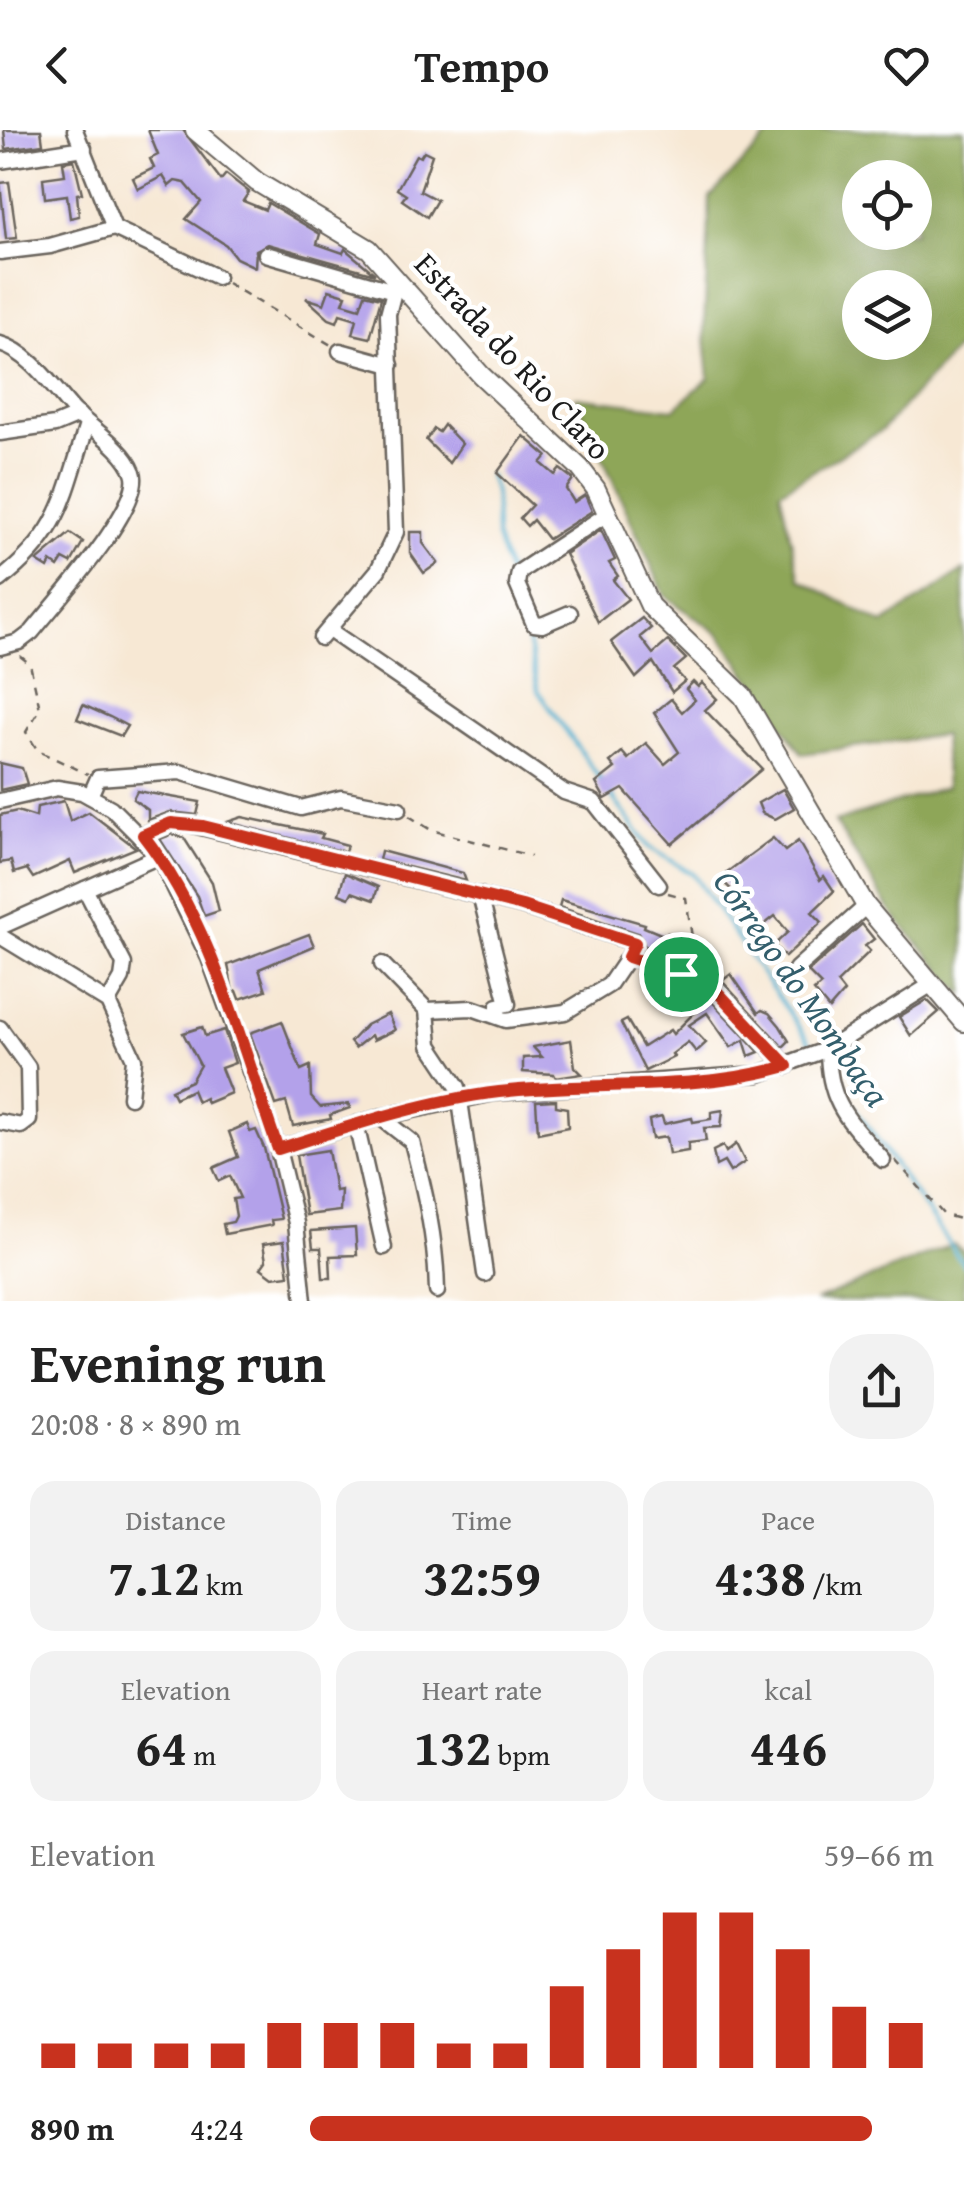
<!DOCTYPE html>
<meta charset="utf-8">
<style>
:root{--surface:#fff;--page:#f2f2f2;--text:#222;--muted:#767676;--accent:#c8321e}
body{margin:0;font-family:"Gentium Book Plus",serif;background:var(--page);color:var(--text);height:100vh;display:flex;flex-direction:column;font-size:38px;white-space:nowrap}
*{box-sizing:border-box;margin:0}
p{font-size:32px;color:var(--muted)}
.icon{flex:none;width:55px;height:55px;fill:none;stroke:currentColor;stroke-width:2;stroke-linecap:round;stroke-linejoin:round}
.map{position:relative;height:1171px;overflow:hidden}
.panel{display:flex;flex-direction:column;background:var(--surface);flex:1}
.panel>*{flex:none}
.tools{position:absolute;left:842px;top:30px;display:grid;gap:20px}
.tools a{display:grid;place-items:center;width:90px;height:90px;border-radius:50%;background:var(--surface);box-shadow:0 10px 40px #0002;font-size:50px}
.pin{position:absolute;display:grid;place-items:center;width:85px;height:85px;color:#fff;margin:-42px;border:5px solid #fff;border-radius:50%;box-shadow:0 2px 10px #0007}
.round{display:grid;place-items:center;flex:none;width:105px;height:105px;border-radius:40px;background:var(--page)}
.head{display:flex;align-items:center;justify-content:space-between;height:170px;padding:0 30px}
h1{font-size:55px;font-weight:600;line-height:75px}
.metrics{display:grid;grid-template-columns:repeat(3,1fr);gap:15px;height:170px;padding:10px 30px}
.metrics div{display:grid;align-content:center;border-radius:25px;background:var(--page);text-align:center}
.metrics b{font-size:50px;font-weight:600}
.metrics small{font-size:28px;font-weight:400}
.metrics p{font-size:28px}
.chart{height:280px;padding:20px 30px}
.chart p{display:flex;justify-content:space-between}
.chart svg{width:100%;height:180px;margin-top:10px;stroke:var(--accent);stroke-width:6}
ul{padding:0 30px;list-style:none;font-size:32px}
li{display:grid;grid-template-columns:160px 120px 1fr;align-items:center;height:75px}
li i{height:25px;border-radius:12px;background:var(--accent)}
header{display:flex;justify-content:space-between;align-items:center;height:130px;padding:0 30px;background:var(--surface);font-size:45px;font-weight:600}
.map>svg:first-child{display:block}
.forest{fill:#8ea658;stroke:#55613a;stroke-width:2.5;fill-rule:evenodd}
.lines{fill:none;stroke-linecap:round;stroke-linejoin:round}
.stream{stroke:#4fafce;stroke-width:4}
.building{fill:#b3a1ea}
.minor-casing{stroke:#69635c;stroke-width:19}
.major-casing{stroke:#69635c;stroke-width:22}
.path{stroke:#69635c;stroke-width:2.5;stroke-dasharray:8 8;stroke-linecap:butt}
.minor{stroke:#fff;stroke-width:14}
.major{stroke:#fff;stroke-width:18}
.route-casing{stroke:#fff;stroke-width:20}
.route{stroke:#c8321e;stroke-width:12}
.labels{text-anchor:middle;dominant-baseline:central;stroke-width:9;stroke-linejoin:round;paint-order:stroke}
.street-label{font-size:32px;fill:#1c1c1c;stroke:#fff}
.water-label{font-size:35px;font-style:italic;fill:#335e6c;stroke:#fff}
</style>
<header><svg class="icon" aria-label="back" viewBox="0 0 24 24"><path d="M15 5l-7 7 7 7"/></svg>Tempo<svg class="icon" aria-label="heart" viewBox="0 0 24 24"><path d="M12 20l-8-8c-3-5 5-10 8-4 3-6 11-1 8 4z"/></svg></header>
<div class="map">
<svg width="964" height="1171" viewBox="0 0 964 1171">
<rect width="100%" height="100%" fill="#fff"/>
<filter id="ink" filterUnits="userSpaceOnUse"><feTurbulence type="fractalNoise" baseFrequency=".01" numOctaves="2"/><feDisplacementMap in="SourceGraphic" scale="20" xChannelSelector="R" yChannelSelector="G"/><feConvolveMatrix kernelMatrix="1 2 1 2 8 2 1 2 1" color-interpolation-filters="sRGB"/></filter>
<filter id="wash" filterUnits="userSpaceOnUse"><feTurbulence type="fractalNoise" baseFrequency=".0048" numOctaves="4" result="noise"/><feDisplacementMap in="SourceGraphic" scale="40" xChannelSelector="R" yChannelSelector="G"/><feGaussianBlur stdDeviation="2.25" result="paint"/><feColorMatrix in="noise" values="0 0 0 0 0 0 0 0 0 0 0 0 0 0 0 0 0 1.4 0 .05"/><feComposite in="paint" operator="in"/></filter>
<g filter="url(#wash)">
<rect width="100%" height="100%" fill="#f7e8d4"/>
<g class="forest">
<path d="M 774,0 L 964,0 L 964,210 L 882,300 L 780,361 L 800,449 L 883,494 L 964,440 L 964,865 L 893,785 L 835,692 L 946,657 L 943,605 L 802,624 L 720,505 L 665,466 L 575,267 L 674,279 L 709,248 L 704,198 L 710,67 ZM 860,48 L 915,48 L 915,102 L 860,102 ZM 860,158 L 915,158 L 915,212 L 860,212 Z"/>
<path d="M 953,1114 L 964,1122 L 964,1171 L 815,1171 Z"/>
</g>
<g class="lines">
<g class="stream">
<path d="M 489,346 L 495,362 L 496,407 L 511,452"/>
<path d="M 523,485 L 538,561 L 603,653"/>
<path d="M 611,665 L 649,717 L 693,744 L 815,920"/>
<path d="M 838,953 L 964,1135"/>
</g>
</g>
<g id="blocks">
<g class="building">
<path d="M 4,0 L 41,0 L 43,14 L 6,19 Z"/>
<path d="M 148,0 L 183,0 L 221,50 L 226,44 L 249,62 L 243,71 L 265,80 L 268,73 L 320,104 L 317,114 L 343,123 L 345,119 L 375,144 L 268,114 L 256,120 L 255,137 L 236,128 L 226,115 L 186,89 L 201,72 L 185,53 L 175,51 L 169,56 L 163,46 L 138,59 L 133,48 L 154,38 L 150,29 L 158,25 Z"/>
<path d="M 424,21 L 432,25 L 420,61 L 437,70 L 427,87 L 402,70 L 406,65 L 397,59 L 416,25 L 420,27 Z"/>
<path d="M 74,30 L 82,63 L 77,64 L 79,86 L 70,88 L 67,65 L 45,68 L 43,48 L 65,45 L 63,32 Z"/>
<path d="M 9,52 L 17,108 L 6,109 L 0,53 Z"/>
<path d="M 329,160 L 346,165 L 343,173 L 360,178 L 365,164 L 381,168 L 370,208 L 353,204 L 357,189 L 340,184 L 337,192 L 329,189 L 306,168 L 324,174 Z"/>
<path d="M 444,295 L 462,314 L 449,333 L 426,310 L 434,299 L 439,302 Z"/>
<path d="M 524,306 L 547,326 L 541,333 L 555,345 L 560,339 L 573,349 L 566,359 L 574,372 L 585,365 L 592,381 L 548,409 L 533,390 L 527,396 L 520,388 L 532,375 L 497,343 Z"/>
<path d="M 601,400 L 615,430 L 609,433 L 618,446 L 613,450 L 628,469 L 598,492 L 565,424 Z"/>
<path d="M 410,402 L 423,402 L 423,413 L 438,433 L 424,443 L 410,423 Z"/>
<path d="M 70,403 L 83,412 L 71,433 L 63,429 L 58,437 L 51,432 L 48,438 L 37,431 Z"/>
<path d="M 642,488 L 651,498 L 640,507 L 653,524 L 668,511 L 686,529 L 674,539 L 685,551 L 672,562 L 653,532 L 636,548 L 611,512 Z"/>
<path d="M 693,552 L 698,557 L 702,553 L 717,569 L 705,580 L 762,639 L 672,714 L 623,659 L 605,669 L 596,653 L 615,638 L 610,632 L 622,622 L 628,629 L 646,613 L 665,634 L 679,622 L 654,583 L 671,569 L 682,582 L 695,570 L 686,559 Z"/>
<path d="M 83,575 L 110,587 L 127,596 L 121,606 L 77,589 Z"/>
<path d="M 0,633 L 22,638 L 27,654 L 0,660 Z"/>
<path d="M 783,659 L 794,678 L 775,689 L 762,683 L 758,673 Z"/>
<path d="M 137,661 L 200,672 L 197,685 L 170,682 L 148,690 L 148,680 L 133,669 Z"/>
<path d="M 64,671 L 70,691 L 89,682 L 136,718 L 75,743 L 70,731 L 33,748 L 27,739 L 14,743 L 11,731 L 0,733 L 0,685 L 17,681 L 36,687 L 37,677 Z"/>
<path d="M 242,687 L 323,704 L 321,708 L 347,715 L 345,722 L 227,692 Z"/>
<path d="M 173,704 L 184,708 L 212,752 L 219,781 L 204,786 L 197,766 L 160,709 Z"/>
<path d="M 773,708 L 785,721 L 798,711 L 820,750 L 824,746 L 834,761 L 812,782 L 822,792 L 785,827 L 774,815 L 788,802 L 775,786 L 759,799 L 735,763 L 719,748 Z"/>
<path d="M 381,721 L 463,743 L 466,751 L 379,730 Z"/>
<path d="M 345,743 L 378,757 L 374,770 L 352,762 L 349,768 L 339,764 Z"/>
<path d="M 561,770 L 645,794 L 644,797 L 668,807 L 668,803 L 679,805 L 678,832 L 706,841 L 662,827 L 663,823 L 645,816 L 638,803 L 559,777 Z"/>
<path d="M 862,794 L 874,809 L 865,816 L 870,821 L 837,853 L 844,862 L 829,879 L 814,861 L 821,855 L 808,842 Z"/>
<path d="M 309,804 L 314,816 L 259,839 L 266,860 L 240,869 L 237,861 L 233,862 L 228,835 Z"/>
<path d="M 731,844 L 758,883 L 762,880 L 769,883 L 780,896 L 789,911 L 783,917 L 722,851 Z"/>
<path d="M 676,854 L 700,862 L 698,870 L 705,864 L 759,922 L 749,926 L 744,910 L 731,917 L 707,883 L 689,895 L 706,913 L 696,922 L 688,912 L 672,924 L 674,927 L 645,941 L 621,893 L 627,890 L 643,917 L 670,900 L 673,904 L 697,880 L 680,878 L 672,865 Z"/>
<path d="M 927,870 L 939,882 L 911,906 L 899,887 Z"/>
<path d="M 388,884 L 395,900 L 373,910 L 371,905 L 355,918 L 350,912 L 366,895 Z"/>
<path d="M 282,891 L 301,940 L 310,936 L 311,967 L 320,977 L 349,974 L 350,978 L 330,985 L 331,989 L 293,996 L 286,972 L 276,975 L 250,903 Z"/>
<path d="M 202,897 L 205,906 L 224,900 L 235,933 L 221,938 L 231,963 L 207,973 L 205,968 L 197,972 L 192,960 L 175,968 L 171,960 L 191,951 L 200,935 L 183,903 Z"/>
<path d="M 571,910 L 575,937 L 582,944 L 556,948 L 554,944 L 523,942 L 523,928 L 542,927 L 533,917 Z"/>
<path d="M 556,970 L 556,976 L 567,978 L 568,997 L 538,1003 L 536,971 Z"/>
<path d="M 723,980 L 721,997 L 704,998 L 706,1011 L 688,1013 L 688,1021 L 669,1024 L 666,1007 L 652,1009 L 649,990 L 662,987 L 664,994 L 692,988 L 693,992 L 711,989 L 711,982 Z"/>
<path d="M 247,994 L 250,1002 L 256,1000 L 264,1018 L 281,1089 L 271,1090 L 272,1095 L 225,1104 L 223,1094 L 233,1092 L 236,1086 L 233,1069 L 240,1068 L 230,1046 L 219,1051 L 213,1038 L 238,1027 L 229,1002 Z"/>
<path d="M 736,1014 L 745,1032 L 730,1042 L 724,1032 L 716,1036 L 713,1021 L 723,1016 L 726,1022 Z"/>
<path d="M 328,1020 L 335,1061 L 341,1060 L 340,1081 L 306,1085 L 296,1025 Z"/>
<path d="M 355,1098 L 357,1125 L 330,1126 L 331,1148 L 323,1148 L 321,1118 L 313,1118 L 311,1101 Z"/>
<path d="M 284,1111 L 289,1145 L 273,1147 L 261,1138 L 266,1131 L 263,1114 Z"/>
</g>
</g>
</g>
<g filter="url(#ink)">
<use href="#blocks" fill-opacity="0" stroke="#69635c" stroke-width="2.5"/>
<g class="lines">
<defs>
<g id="minor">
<path d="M 0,31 L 84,18"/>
<path d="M 114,98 L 217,147"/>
<path d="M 0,122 L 50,116 L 114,98 L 75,0"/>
<path d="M 266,124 L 394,161"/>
<path d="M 0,214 C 30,222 54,259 74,281 C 92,299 124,318 133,342 C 146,374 54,474 32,502 L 19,512 L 0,517"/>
<path d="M 340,221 L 391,235"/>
<path d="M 0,303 L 55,295 L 79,285"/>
<path d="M 0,450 C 62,402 64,366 87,295"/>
<path d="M 570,483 L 542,495 L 534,494 L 517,454 L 519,442 L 607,384"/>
<path d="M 329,500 L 564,662 L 594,672 L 659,755"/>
<path d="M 321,508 L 378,440 L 396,402 L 388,184 L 394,161 L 402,155"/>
<path d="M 90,666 L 98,648 L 180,642 L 301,678 L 341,668 L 399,679"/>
<path d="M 0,671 L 57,658 L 82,662 L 111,678 L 159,726 L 209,828 L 278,1019 L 296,1093 L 304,1171"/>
<path d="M 143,705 L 171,693 L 185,693 L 521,776 L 635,813 L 628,827"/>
<path d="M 85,759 L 124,834 L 122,848 L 108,872"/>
<path d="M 480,765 L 508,874 L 498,876 L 498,885"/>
<path d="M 0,797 L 159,726"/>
<path d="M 0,806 L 108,872 L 134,929 L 130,967"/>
<path d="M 382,834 L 427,880 L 472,878 L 506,890 L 565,882 L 609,855 L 628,827 L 710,854 L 787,936"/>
<path d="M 796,839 L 866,776"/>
<path d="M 427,880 L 430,915 L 458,957 L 485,1144"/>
<path d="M 0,898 L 28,937 L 29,990 L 21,996 L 0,992"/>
<path d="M 828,919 C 828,974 849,991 883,1030"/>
<path d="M 380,987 L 412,1012 C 425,1062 436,1109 437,1161"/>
<path d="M 356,994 L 384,1117"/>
<path d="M 278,1019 L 380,987 L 494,963 L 759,944 L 828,919 L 932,854"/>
</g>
<path id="major" d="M 195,0 L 257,52 L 369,119 L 481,245 L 580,338 L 596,359 L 650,476 L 743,566 L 866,776 L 964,892"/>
</defs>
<use href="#minor" class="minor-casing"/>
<use href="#major" class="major-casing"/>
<g class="path">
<path d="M 227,153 L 331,215"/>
<path d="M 20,526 L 30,534 L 40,579 L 26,602 L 38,621 L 88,644"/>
<path d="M 409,686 L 431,700 L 531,726"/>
<path d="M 668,763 L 686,768 L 692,807 L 684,834"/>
<path d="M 895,1030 L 944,1085 L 964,1090"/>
</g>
<use href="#minor" class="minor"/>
<use href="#major" class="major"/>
</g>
</g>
<g class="lines" filter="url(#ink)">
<defs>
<path id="route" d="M 171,693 L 203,696 L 522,776 L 635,813 L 628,827 L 710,854 L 787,936 C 694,963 594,951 499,962 C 424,971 350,996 278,1019 C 241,915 212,793 143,705 Z"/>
</defs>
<use href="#route" class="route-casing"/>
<use href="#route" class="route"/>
</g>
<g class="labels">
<g class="street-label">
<text transform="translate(513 226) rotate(47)">Estrada do Rio Claro</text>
</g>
<g class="water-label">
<text transform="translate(802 858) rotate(55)">Córrego do Mombaça</text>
</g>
</g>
</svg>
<div class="tools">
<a><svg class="icon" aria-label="locate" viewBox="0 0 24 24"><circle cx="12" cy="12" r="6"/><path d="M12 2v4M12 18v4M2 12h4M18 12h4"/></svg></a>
<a><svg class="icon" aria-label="layers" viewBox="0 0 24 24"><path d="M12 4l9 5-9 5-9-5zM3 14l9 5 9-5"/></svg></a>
</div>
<div class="pin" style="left:681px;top:844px;background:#1e9e55"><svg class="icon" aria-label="arrive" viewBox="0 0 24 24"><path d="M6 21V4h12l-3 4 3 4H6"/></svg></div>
</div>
<section class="panel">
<div class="head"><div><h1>Evening run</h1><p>20:08 · 8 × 890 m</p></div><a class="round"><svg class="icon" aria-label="share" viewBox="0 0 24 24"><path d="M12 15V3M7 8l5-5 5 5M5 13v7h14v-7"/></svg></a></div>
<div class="metrics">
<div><p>Distance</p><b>7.12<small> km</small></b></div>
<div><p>Time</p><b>32:59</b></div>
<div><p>Pace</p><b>4:38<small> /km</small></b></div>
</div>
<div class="metrics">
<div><p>Elevation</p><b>64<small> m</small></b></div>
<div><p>Heart rate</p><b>132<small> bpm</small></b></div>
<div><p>kcal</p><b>446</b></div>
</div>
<div class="chart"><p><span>Elevation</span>59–66 m</p>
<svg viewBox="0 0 160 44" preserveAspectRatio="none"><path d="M5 44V38M15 44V38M25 44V38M35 44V38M45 44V33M55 44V33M65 44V33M75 44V38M85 44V38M95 44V24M105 44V15M115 44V6M125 44V6M135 44V15M145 44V29M155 44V33"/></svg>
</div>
<ul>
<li><b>890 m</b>4:24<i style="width:90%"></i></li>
</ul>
</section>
